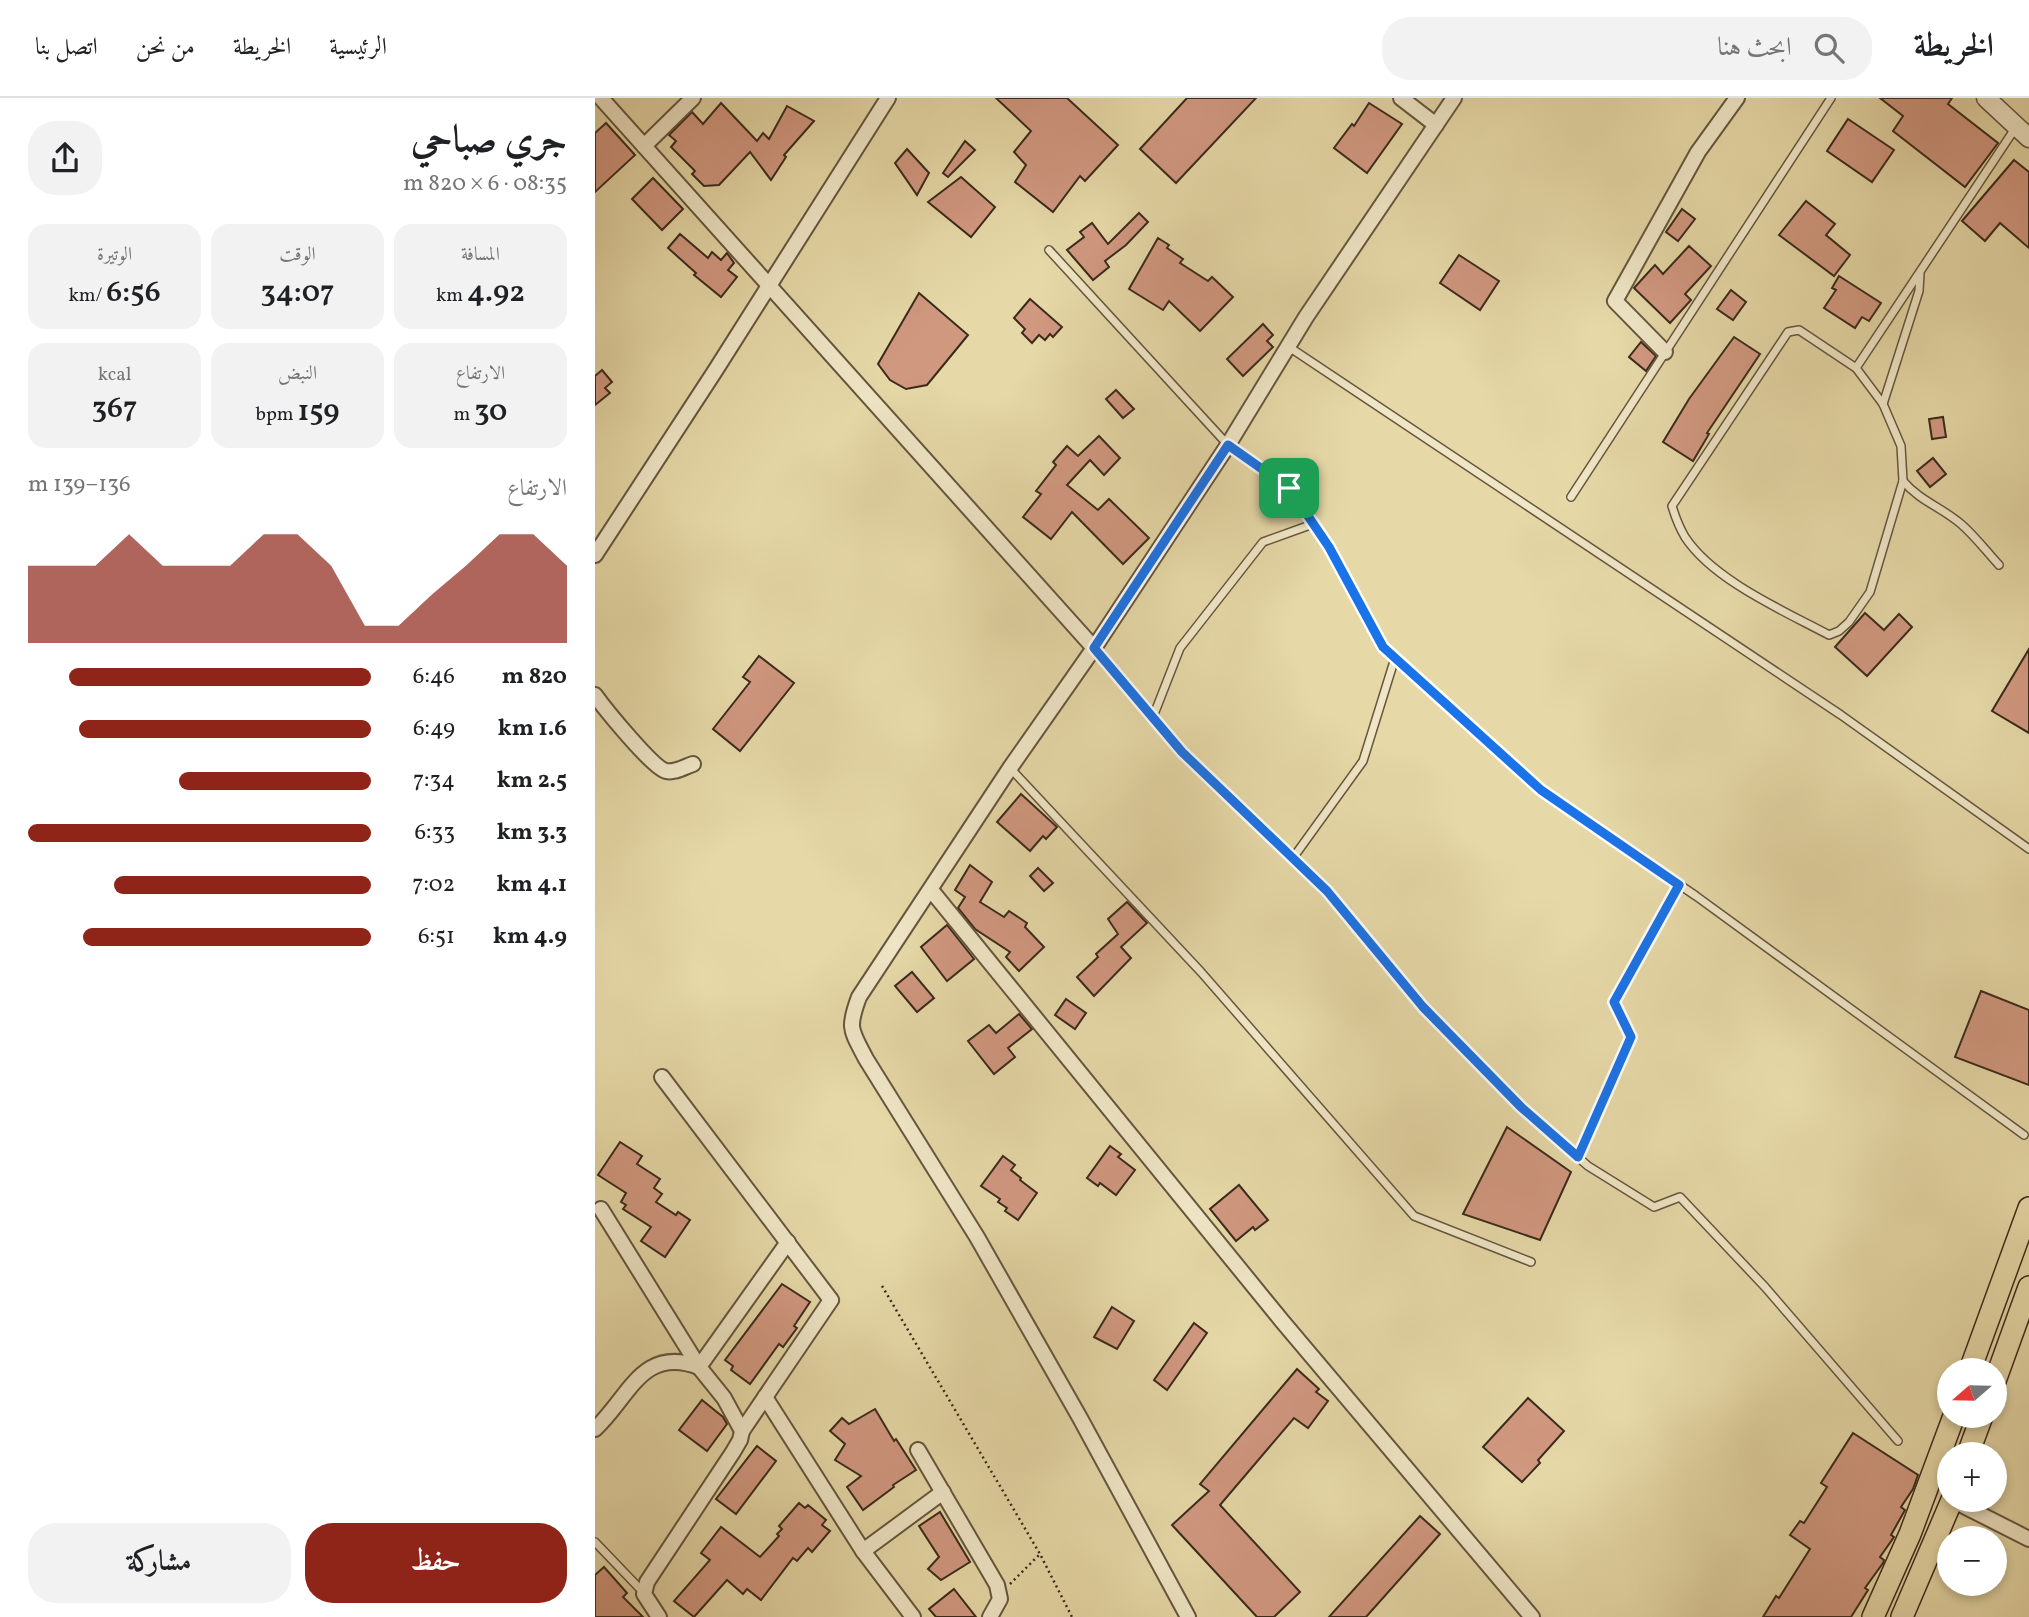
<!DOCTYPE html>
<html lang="ar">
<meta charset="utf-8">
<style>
:root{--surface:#fff;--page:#f2f2f2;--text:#202124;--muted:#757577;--line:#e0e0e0;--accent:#8f2418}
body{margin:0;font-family:Vollkorn,Amiri,serif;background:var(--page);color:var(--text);direction:rtl;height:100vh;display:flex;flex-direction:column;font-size:26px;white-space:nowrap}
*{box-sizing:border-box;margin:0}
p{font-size:23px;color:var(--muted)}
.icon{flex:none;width:38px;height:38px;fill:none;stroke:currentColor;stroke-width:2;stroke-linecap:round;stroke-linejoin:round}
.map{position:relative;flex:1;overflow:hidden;direction:ltr}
.side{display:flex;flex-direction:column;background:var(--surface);width:595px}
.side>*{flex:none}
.needle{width:46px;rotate:250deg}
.controls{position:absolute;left:1342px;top:1260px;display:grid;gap:14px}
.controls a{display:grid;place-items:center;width:70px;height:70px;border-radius:50%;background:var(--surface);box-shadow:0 4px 10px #0003;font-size:35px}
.pin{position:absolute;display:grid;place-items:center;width:60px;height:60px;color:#fff;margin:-30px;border-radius:14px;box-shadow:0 4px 10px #0006}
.round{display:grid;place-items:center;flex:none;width:74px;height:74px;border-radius:28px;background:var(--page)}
.overview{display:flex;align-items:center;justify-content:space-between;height:119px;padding:0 28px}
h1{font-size:38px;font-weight:600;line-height:52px}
.figures{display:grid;grid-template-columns:repeat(3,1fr);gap:10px;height:119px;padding:7px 28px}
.figures div{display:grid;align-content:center;border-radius:18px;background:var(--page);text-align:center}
.figures b{font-size:30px;font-weight:600}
.figures small{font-size:19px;font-weight:400}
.figures p{font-size:19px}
.chart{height:196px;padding:14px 28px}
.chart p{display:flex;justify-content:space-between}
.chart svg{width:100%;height:126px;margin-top:7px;fill:var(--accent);opacity:.7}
.cta{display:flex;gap:14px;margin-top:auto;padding:14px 28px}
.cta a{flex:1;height:80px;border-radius:28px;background:var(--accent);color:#fff;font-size:28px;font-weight:600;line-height:80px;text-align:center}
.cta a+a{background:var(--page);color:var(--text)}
ul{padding:0 28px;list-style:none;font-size:23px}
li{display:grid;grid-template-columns:112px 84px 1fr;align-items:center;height:52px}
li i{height:18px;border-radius:9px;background:var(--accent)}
header{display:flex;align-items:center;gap:42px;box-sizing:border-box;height:98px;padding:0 35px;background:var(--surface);border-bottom:2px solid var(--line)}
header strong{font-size:33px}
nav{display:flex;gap:38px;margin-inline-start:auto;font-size:24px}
.search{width:490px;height:63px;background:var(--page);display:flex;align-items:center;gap:18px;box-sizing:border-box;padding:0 24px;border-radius:28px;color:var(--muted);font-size:26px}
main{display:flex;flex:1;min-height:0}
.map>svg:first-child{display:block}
.building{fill:#d19880;stroke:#3b2a1b;stroke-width:2}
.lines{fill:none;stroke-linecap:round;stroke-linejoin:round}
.service-casing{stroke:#66563e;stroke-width:10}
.minor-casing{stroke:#66563e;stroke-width:18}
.tertiary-casing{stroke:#66563e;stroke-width:21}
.primary-casing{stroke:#3b2a1b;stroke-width:24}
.path{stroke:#3b2a1b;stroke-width:2.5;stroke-dasharray:2 3.5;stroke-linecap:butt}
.service{stroke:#efe6c6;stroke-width:7}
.minor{stroke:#efe6c6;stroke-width:14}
.tertiary{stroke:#efe6c6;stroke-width:18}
.primary{stroke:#e6d8a7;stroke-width:21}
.route-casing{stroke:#fff;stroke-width:14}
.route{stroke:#1a73e8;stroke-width:9}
</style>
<header>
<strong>الخريطة</strong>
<div class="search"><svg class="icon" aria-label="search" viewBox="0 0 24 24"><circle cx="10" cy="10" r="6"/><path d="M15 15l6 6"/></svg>ابحث هنا</div>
<nav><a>الرئيسية</a><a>الخريطة</a><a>من نحن</a><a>اتصل بنا</a></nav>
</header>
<main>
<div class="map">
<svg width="1434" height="1519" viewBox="0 0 1434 1519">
<rect width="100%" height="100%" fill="#e6d8a7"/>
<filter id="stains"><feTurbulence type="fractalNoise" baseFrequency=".00286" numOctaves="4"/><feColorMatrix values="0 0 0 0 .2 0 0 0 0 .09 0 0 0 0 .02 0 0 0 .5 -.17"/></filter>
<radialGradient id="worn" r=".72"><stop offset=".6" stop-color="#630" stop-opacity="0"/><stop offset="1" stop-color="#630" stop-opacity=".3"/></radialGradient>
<g class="building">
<path d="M 401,0 L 472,0 L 523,47 L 490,83 L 485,78 L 458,114 L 420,84 L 431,67 L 419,54 L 436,33 Z"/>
<path d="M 592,0 L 661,0 L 581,85 L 545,51 Z"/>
<path d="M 1285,0 L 1357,0 L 1353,6 L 1403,45 L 1370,89 L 1298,33 L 1308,18 Z"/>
<path d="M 126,5 L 162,43 L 168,35 L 174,41 L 192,8 L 219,23 L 189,57 L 191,59 L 176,82 L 155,54 L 124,87 L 109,88 L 97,76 L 100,73 L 76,49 L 81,43 L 74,37 L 97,14 L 108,26 Z"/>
<path d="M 774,5 L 807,26 L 772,75 L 739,50 L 757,26 L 759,28 Z"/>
<path d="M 1253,21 L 1299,52 L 1277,84 L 1232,53 Z"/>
<path d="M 11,25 L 40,57 L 0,94 L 0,35 Z"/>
<path d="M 370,43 L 380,52 L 353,79 L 348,75 Z"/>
<path d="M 312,51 L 334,75 L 322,97 L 300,65 Z"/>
<path d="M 1419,62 L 1434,74 L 1434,150 L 1405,125 L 1390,143 L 1367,123 Z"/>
<path d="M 366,79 L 400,109 L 376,139 L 333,104 Z"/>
<path d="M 58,80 L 88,111 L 67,132 L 37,101 Z"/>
<path d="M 1211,103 L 1240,126 L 1231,137 L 1255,157 L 1239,178 L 1184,137 Z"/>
<path d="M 1087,111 L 1100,121 L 1083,143 L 1071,134 Z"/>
<path d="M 544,115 L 553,124 L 531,147 L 510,163 L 514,169 L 498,182 L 472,152 L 489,139 L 485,134 L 497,125 L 513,146 Z"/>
<path d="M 85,136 L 113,160 L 117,154 L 126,162 L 132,155 L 139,165 L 133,172 L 142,179 L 126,199 L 99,177 L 101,175 L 73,150 Z"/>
<path d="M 563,140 L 574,147 L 572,150 L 588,161 L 585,165 L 613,183 L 617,179 L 638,199 L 605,233 L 574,203 L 568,212 L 534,191 Z"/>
<path d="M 1094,148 L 1116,168 L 1090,196 L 1096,202 L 1075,225 L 1039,190 L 1060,167 L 1068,176 Z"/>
<path d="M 864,157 L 904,183 L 885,212 L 845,185 Z"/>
<path d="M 1244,178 L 1286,205 L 1274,223 L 1267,219 L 1260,230 L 1229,210 L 1241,192 L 1237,190 Z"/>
<path d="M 1136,192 L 1151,204 L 1138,222 L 1122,211 Z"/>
<path d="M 324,195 L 373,237 L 332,287 L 311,291 L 295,282 L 283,266 Z"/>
<path d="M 435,201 L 467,229 L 458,239 L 455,236 L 450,242 L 444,237 L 437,245 L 427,235 L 430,231 L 419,220 Z"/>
<path d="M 668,226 L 678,237 L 672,243 L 678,249 L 648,278 L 632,261 Z"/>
<path d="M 1139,239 L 1165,256 L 1112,335 L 1114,336 L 1098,363 L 1068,344 L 1094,301 Z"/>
<path d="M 1046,244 L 1061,258 L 1051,273 L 1034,259 Z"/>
<path d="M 7,272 L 17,284 L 10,290 L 15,295 L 0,307 L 0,278 Z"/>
<path d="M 521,292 L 539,311 L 528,320 L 511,301 Z"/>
<path d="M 1348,319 L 1351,339 L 1337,341 L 1334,321 Z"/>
<path d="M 504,338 L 525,360 L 509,377 L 495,362 L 472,387 L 503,412 L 514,401 L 554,440 L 528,466 L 477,414 L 456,441 L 428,419 L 446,396 L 441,393 L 461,367 L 458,364 L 472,348 L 483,358 Z"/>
<path d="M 1338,360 L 1351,376 L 1335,389 L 1322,373 Z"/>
<path d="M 1270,515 L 1289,532 L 1304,516 L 1317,529 L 1272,578 L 1240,549 Z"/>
<path d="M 1434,551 L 1434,635 L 1397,613 Z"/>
<path d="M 164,558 L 199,585 L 145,653 L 118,631 L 155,584 L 148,579 Z"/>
<path d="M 426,696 L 462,729 L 451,741 L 448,738 L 435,753 L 402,724 Z"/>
<path d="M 375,767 L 397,784 L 385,804 L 409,819 L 414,813 L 432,825 L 430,829 L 449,849 L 424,873 L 411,859 L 415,854 L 380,831 L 363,810 L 370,799 L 360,792 Z"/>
<path d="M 443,770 L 458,785 L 449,793 L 435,778 Z"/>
<path d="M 532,804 L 552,825 L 526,849 L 536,860 L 499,898 L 482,879 L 503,859 L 501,856 L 523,836 L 513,821 Z"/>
<path d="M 352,827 L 379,861 L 352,883 L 326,849 Z"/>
<path d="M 317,874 L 339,900 L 322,914 L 300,888 Z"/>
<path d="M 1386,893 L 1434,912 L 1434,987 L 1360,959 Z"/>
<path d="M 471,901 L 491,915 L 480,931 L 460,917 Z"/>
<path d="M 424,916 L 437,931 L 413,950 L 420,959 L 399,976 L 373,943 L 394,927 L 401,935 Z"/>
<path d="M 912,1029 L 976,1074 L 945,1142 L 868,1116 Z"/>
<path d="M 25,1044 L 47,1058 L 42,1066 L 65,1081 L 59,1090 L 67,1096 L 61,1104 L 81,1117 L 83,1114 L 95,1122 L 70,1159 L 46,1143 L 56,1129 L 28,1111 L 31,1107 L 26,1104 L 31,1095 L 3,1077 Z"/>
<path d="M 515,1048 L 526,1056 L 523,1059 L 540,1072 L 521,1097 L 505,1085 L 503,1088 L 492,1080 Z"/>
<path d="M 408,1058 L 420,1067 L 416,1072 L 426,1080 L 425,1082 L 442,1095 L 423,1122 L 410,1113 L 412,1110 L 403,1104 L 405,1101 L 386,1088 Z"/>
<path d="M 644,1087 L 673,1122 L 660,1132 L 658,1129 L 641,1143 L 615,1111 Z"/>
<path d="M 187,1186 L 215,1204 L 199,1228 L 202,1230 L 188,1249 L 184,1246 L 155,1286 L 136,1272 L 138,1268 L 130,1262 Z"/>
<path d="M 517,1209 L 539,1223 L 522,1251 L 499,1239 Z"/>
<path d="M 599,1225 L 612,1235 L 572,1292 L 559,1282 Z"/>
<path d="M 702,1271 L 724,1291 L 721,1294 L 733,1303 L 713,1330 L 699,1320 L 625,1407 L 705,1494 L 679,1519 L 662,1519 L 577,1427 L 614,1393 L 605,1386 Z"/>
<path d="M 933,1300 L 969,1333 L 943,1362 L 945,1365 L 927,1384 L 888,1349 Z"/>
<path d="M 107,1302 L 128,1319 L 132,1326 L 112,1353 L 84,1332 Z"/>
<path d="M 280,1311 L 299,1343 L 301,1341 L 321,1372 L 298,1387 L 299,1389 L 268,1412 L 252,1389 L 266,1378 L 240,1362 L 250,1346 L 235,1333 L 247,1320 L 254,1326 Z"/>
<path d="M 1258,1335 L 1323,1377 L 1318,1391 L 1306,1409 L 1310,1412 L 1296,1437 L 1299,1439 L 1285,1459 L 1289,1462 L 1288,1465 L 1270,1490 L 1273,1492 L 1256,1519 L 1168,1519 L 1181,1498 L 1184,1500 L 1215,1451 L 1195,1437 L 1205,1423 L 1209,1425 L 1232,1389 L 1226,1385 Z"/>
<path d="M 162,1348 L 181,1363 L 141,1416 L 121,1401 Z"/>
<path d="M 204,1405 L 210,1410 L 213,1407 L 231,1422 L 227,1427 L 235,1433 L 217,1454 L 213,1450 L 202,1463 L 198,1460 L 166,1502 L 152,1491 L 148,1496 L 132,1482 L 99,1519 L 79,1503 L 115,1462 L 106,1455 L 126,1429 L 165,1459 L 184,1438 L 182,1436 L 187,1431 L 184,1428 Z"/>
<path d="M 345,1414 L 375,1464 L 346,1482 L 333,1471 L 344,1459 L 324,1428 Z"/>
<path d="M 825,1418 L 845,1436 L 771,1519 L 734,1519 Z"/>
<path d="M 9,1469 L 32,1495 L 28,1499 L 48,1519 L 0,1519 L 0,1477 Z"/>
<path d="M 359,1491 L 381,1519 L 341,1519 L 334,1511 Z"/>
</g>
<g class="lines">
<defs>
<g id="service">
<path d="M 454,152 L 633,347 L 694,390 L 734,449 L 788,549 L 946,692 L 1101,798 L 1429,1037"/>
<path d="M 694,249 L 1246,617 L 1434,751"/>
<path d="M 1261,270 L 1288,306 L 1306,348 L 1308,383 L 1275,494 L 1254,524 L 1244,533 L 1234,537 C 1189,513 1118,482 1090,439 C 1084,429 1080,418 1077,408 L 1193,234 L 1204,232 L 1261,270 L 1421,29"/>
<path d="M 1288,306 L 1324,193 L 1325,176"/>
<path d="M 1308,383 C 1325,403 1346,409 1366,426 C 1380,438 1391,453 1404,467"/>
<path d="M 976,399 L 1236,0"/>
<path d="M 499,551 L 587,654 L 732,793 L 828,909 L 926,1009 L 993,1068 L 1059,1109 L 1085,1099 L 1170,1189 L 1303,1343"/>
<path d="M 558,619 L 585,550 L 668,444 L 718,426"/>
<path d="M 416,671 L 606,874 L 819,1118 L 936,1164"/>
<path d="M 698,760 L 768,663 L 800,560"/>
<path d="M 983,1059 L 1036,939 L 1019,904 L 1084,787"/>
<path d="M 0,1444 L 48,1494"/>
</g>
<g id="minor">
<path d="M 6,0 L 499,550"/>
<path d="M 806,0 L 841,27"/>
<path d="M 49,48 L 98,0"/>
<path d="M 1070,254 L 1020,203 L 1103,54 L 1142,0"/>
<path d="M 0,457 L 120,273 L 293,0"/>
<path d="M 0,597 C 10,611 58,670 71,673 C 80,675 89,669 98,666"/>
<path d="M 336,792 L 687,1223 L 937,1519"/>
<path d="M 67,979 L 236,1202 L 147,1333"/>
<path d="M 6,1111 L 104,1269 L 129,1300 L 147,1333 L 145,1342 L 138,1354 L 52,1484 L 49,1496 L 64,1519"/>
<path d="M 104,1269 L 193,1144"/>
<path d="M 170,1299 L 268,1453 L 318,1519"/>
<path d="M 0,1331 C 34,1300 47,1247 104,1269"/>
<path d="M 323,1352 L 402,1487 L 405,1501 L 395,1519"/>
<path d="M 1357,1402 L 1434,1441"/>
<path d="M 268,1453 L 348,1394"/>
<path d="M 593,1519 L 485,1320 L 382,1139 L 271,961 C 256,932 252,931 264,899 L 415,670 L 499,550 L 633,347 L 711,219 L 859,0"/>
</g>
<path id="tertiary" d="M 1391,0 L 1434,40"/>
<g id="primary">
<path d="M 1375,1272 L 1434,1110"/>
<path d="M 1400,1283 L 1434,1189"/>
<path d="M 1373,1356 L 1387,1318"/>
<path d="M 1278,1519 L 1315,1436 L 1359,1318"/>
<path d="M 1307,1519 L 1357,1402"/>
</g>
</defs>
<use href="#service" class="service-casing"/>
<use href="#minor" class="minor-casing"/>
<use href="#tertiary" class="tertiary-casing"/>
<use href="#primary" class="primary-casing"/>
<g class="path">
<path d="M 287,1188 L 445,1456 L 477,1519"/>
<path d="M 415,1486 L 445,1456"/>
</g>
<use href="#service" class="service"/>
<use href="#minor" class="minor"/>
<use href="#tertiary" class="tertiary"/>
<use href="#primary" class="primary"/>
</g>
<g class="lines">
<defs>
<path id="route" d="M 633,347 L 694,390 L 734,449 L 788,549 L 946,692 L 1084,787 L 1019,904 L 1036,939 L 983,1059 L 926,1009 L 828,909 L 732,793 L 587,654 L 499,550 Z"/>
</defs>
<use href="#route" class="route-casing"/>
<use href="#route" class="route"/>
</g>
<rect width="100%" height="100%" filter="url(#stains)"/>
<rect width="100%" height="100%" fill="url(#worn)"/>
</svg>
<div class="controls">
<a><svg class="needle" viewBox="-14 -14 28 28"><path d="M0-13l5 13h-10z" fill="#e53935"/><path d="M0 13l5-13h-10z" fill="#757577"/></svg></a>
<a>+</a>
<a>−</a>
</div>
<div class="pin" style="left:694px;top:390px;background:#1e9e55"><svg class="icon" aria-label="arrive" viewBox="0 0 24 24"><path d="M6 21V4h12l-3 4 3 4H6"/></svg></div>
</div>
<section class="side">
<div class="overview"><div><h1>جري صباحي</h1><p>08:35 · 6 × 820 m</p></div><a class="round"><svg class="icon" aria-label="share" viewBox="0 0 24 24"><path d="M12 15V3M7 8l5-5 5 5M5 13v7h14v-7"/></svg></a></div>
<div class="figures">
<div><p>المسافة</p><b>4.92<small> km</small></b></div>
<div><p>الوقت</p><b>34:07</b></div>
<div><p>الوتيرة</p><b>6:56<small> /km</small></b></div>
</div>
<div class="figures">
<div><p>الارتفاع</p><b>30<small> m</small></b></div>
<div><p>النبض</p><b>159<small> bpm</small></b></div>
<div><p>kcal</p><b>367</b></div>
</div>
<div class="chart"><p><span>الارتفاع</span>136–139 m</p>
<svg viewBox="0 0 160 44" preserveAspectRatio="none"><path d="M0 44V17L10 17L20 17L30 6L40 17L50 17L60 17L70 6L80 6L90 17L100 38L110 38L120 27L130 17L140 6L150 6L160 17V44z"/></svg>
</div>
<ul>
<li><b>820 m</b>6:46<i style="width:88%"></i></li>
<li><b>1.6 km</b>6:49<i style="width:85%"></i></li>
<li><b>2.5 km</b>7:34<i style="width:56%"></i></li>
<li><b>3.3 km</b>6:33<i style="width:100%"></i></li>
<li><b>4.1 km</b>7:02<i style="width:75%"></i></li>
<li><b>4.9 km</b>6:51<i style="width:84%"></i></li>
</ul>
<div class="cta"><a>حفظ</a><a>مشاركة</a></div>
</section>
</main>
